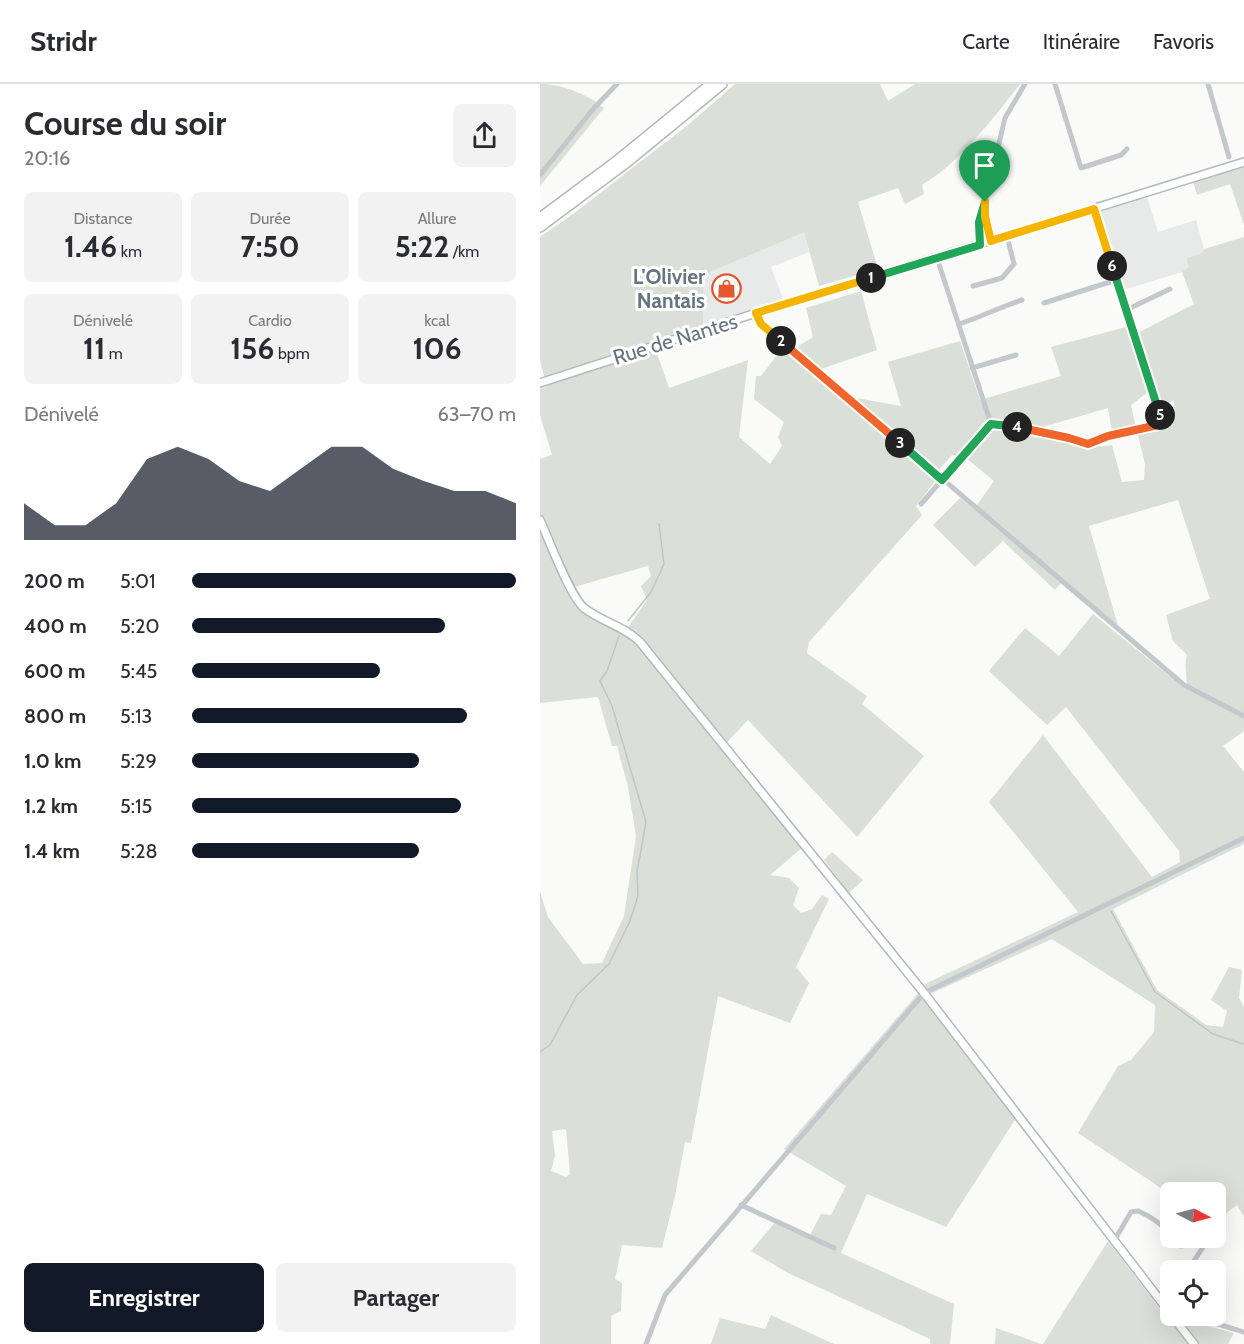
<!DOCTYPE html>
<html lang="fr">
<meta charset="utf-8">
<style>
:root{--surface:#fff;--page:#f2f2f3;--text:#2b2b33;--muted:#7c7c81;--line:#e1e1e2;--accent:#111827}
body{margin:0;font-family:Cabin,sans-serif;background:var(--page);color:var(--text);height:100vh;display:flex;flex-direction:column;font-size:22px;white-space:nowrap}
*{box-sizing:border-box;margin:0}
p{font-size:20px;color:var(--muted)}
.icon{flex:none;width:33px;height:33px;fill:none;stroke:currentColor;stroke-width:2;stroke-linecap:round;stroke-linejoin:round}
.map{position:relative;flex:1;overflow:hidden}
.panel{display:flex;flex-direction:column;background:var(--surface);width:540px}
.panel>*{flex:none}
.needle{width:39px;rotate:96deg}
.tools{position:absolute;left:620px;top:1098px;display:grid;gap:12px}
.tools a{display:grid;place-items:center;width:66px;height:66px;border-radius:9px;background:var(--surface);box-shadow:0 6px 24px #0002;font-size:30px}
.pin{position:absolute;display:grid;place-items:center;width:51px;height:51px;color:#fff;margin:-62px -26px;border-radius:50% 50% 50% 0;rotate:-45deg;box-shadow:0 0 6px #0007}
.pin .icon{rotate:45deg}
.km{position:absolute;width:30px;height:30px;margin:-15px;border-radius:50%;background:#222;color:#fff;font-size:16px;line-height:30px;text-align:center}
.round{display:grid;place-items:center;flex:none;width:63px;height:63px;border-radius:9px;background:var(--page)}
.head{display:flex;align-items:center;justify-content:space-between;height:102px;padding:0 24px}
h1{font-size:33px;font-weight:700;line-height:45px}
.figures{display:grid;grid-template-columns:repeat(3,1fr);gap:9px;height:102px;padding:6px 24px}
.figures div{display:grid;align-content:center;border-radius:9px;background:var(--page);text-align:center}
.figures b{font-size:30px;font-weight:700}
.figures small{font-size:16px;font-weight:400}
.figures p{font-size:16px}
.chart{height:168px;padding:12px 24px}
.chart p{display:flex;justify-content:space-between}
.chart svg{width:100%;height:108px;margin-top:6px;fill:var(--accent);opacity:.7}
.action{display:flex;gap:12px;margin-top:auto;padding:12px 24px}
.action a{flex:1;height:69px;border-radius:9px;background:var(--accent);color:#fff;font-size:24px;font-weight:700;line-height:69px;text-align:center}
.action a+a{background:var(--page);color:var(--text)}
ul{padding:0 24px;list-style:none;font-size:20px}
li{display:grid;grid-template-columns:96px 72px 1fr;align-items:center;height:45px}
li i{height:15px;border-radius:8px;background:var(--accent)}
header{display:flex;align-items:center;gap:36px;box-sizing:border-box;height:84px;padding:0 30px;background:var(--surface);border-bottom:2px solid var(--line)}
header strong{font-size:28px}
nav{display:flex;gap:33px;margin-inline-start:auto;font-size:21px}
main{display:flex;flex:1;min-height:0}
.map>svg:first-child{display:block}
.built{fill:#e8e9e9}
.green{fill:#dadfd7;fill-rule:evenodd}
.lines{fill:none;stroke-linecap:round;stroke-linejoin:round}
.stream{stroke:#bbc7cb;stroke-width:1.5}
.secondary-casing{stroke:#b3babf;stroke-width:10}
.highway-casing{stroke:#b4b9bd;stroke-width:12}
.street{stroke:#c3c8cc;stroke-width:5}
.secondary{stroke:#fff;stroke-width:7}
.highway{stroke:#fff;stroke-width:9}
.split-1-casing{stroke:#fff;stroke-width:12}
.split-2-casing{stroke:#fff;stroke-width:12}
.split-3-casing{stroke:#fff;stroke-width:12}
.split-4-casing{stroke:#fff;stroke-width:12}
.split-5-casing{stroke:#fff;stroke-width:12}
.split-6-casing{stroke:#fff;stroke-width:12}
.split-7-casing{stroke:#fff;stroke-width:12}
.split-8-casing{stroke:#fff;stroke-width:12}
.split-1{stroke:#22a559;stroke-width:8}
.split-2{stroke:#f5b400;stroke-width:8}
.split-3{stroke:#f0652b;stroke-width:8}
.split-4{stroke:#22a559;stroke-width:8}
.split-5{stroke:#f0652b;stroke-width:8}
.split-6{stroke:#22a559;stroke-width:8}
.split-7{stroke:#f5b400;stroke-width:8}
.split-8{stroke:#f5b400;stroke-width:8}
.labels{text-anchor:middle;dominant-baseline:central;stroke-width:6;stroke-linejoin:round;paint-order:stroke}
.poi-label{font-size:21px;font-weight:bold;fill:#657683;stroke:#fff;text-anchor:end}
.street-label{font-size:21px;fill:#657683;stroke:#fff}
</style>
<header>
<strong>Stridr</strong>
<nav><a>Carte</a><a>Itinéraire</a><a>Favoris</a></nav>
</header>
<main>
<section class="panel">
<div class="head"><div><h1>Course du soir</h1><p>20:16</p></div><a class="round"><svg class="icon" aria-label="share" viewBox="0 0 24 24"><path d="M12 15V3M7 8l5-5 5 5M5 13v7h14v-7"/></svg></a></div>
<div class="figures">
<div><p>Distance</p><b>1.46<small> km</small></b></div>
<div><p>Durée</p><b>7:50</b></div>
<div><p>Allure</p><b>5:22<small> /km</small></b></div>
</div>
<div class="figures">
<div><p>Dénivelé</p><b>11<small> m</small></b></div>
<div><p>Cardio</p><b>156<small> bpm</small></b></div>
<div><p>kcal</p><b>106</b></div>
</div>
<div class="chart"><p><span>Dénivelé</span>63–70 m</p>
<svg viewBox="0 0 160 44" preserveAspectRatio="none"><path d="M0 44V29L10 38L20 38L30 29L40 11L50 6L60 11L70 20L80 24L90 15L100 6L110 6L120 15L130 20L140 24L150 24L160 29V44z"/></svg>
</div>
<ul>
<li><b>200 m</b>5:01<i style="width:100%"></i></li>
<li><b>400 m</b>5:20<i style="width:78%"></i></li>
<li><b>600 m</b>5:45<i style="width:58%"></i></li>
<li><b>800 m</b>5:13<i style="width:85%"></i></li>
<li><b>1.0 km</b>5:29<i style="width:70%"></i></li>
<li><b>1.2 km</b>5:15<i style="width:83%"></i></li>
<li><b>1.4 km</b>5:28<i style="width:70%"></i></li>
</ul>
<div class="action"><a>Enregistrer</a><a>Partager</a></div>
</section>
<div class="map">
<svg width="704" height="1260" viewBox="0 0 704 1260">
<rect width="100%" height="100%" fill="#fafaf8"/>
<g class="built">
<path d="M 607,113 L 618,148 L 656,136 L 664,165 L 662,169 L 646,174 L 650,184 L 642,188 L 583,206 L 559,128 Z"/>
<path d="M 264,147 L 269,168 L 231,183 L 243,215 L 163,241 L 163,191 Z"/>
</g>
<g class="green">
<path d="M 0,0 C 22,0 47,10 64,24 L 0,102 Z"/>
<path d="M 195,0 L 340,0 L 348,17 L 375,0 L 480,0 C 453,35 420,78 382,101 L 384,110 L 365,120 L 358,104 L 318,118 L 338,185 L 279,202 L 264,148 L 163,191 L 163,241 L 113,258 L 129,304 L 208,276 L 199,353 L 230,380 L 242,362 L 238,353 L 244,338 L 214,315 L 216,292 L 221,292 L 243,263 L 249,268 L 273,253 L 266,224 L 321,207 L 337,266 L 272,288 L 299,311 L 361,322 L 348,278 L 420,257 L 440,316 L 521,292 L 511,263 L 586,243 L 590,253 L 654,220 L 642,188 L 649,183 L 646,174 L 662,169 L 664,165 L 704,153 L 704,647 L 683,662 L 704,688 L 704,760 L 573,825 L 617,906 L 666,941 L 683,943 L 687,927 L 671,916 L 689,883 L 702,886 L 699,914 L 704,923 L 704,1133 L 697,1121 L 675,1137 L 675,1108 L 630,1110 L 538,1049 L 578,982 L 591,976 L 614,948 L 615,921 L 512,855 L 390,910 L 519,1076 L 513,1085 L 475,1036 L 406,1143 L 327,1110 L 301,1169 L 414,1220 L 410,1260 L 390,1260 L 390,1255 L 248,1189 L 211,1167 L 238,1135 L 270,1151 L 281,1130 L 291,1131 L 306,1102 L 244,1065 L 387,899 L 538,828 L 449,718 L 503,651 L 612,793 L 640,778 L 639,767 L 526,623 L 507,641 L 449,587 L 485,544 L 519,572 L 553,530 L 645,605 C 649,593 643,583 647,571 L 633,557 L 626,531 L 670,515 L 638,416 L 549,442 L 578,542 L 524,496 L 515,506 L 463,457 L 435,483 L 393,441 L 420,414 L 434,425 L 454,397 L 426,374 L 412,371 L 393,392 L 396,396 L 376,422 L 382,431 L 269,558 L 267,569 L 327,612 L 322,620 L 384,672 L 317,753 L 208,636 L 186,659 L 269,758 L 230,791 L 249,794 L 259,804 L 253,821 L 261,829 L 272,825 L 282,811 L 289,815 L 256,883 L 269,899 L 250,939 L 178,912 L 151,1059 L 145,1058 L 135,1112 L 122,1164 L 82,1161 L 75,1195 L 82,1199 L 81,1227 L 71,1232 L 71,1260 L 0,1260 L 0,808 L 8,833 L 43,880 L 62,879 L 84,832 L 96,752 L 88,703 L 77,662 L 72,662 L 58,613 L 0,619 L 0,375 L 12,371 L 0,331 L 0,305 L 7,303 L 0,277 L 0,153 L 33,130 L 148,41 ZM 617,307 L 620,320 L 634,317 L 635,333 L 625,337 L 619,345 L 597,347 L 605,380 L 604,396 L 582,398 L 572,361 L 547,364 L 539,360 L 497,350 L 496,345 L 568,324 L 572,347 L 595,340 L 591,321 L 608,308 ZM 108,482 L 111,492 L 101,502 L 107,516 L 84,549 C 59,535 40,532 27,505 ZM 26,1045 L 30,1090 L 26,1093 L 11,1087 L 15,1072 L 12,1047 Z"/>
<path d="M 704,83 L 704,141 L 690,100 L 657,111 L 653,98 Z"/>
<path d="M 292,768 L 323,796 L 302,816 L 294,805 L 299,796 L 284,776 Z"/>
<path d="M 568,1157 L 624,1230 L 694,1249 L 688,1260 L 503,1260 Z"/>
<path d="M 231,1231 L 294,1260 L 171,1260 L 180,1234 L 225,1245 Z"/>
<path d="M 456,1244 L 501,1260 L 455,1260 Z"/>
</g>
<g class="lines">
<g class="stream">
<path d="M 88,537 L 111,508 L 124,480 L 119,440"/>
<path d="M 571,827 L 615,908 L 673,950 L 704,960"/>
<path d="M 0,968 L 10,961 L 37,911 L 69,880 L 90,837 L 98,812 L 97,788 L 106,738 L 72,622 L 60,597 L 67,587 L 79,552"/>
</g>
<defs>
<g id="secondary">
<path d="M 0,299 L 216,229 L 704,78"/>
<path d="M 0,436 C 9,456 30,512 44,524 C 62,538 84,542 100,558 L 384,909 L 630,1229"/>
<path d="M 632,1232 L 654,1260"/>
</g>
<g id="highway">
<path d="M 0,134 L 78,76 L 171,0"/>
<path d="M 0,143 L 86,79 L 182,0"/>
</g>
</defs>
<use href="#secondary" class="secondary-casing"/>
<use href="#highway" class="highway-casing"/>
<g class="street">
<path d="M 515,0 L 541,84 L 581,71 L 587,65"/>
<path d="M 668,0 L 689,73"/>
<path d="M 0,91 L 54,24 L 77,0"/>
<path d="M 445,118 L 465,34 L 485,0"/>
<path d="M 439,161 L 439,137 L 445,118 L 445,133 L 451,157"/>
<path d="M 433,202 L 462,194 L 474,180 L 467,152"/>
<path d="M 504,219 L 576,196"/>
<path d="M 586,226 L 630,205"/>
<path d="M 216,229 L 221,240 L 644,601 L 704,632"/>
<path d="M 419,240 C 441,233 460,223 482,216"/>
<path d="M 432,284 L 476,271"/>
<path d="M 451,340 L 529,354 L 548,360 L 569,352 L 620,339 L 617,322 L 554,125"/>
<path d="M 381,420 L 451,340 L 397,174"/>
<path d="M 201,1121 L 294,1164"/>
<path d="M 675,1143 L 678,1139"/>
<path d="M 574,1157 L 591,1128 L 598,1127 C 607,1131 616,1136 623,1143 C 630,1151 629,1162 642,1162 L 648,1154"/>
<path d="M 648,1186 L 669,1154"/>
<path d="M 625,1222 L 630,1214"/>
<path d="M 652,1232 L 704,1248"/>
<path d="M 106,1260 L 125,1211 L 384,909 L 704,754"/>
</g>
<use href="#secondary" class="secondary"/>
<use href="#highway" class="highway"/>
</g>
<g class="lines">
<defs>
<path id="split-1" d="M 331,194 L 440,161 L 439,138 L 445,118"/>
<path id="split-2" d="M 241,257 L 221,240 L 216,229 L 331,194"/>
<path id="split-3" d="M 241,257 L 360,359"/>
<path id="split-4" d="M 360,359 L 402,396 L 451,340 L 477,343"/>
<path id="split-5" d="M 477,343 L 529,354 L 548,360 L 568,352 L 618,341 L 620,331"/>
<path id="split-6" d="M 572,182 L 620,331"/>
<path id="split-7" d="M 460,154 L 554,125 L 572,182"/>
<path id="split-8" d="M 445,118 L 445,133 L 451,157 L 460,154"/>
</defs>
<use href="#split-1" class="split-1-casing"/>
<use href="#split-2" class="split-2-casing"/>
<use href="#split-3" class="split-3-casing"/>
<use href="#split-4" class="split-4-casing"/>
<use href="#split-5" class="split-5-casing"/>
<use href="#split-6" class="split-6-casing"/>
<use href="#split-7" class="split-7-casing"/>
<use href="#split-8" class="split-8-casing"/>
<use href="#split-1" class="split-1"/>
<use href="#split-2" class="split-2"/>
<use href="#split-3" class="split-3"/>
<use href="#split-4" class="split-4"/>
<use href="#split-5" class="split-5"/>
<use href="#split-6" class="split-6"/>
<use href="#split-7" class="split-7"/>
<use href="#split-8" class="split-8"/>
</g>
<defs>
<symbol id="shop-ring" viewBox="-11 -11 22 22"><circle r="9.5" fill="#fff" stroke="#e4572e" stroke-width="1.5"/><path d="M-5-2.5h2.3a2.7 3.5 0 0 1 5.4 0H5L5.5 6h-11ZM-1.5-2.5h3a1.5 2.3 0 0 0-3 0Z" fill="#e4572e"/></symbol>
</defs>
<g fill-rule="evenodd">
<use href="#shop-ring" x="170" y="188" width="33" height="33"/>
</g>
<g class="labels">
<g class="poi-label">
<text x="165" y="192">L'Olivier<tspan x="165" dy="24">Nantais</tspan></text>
</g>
<g class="street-label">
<text transform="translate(135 255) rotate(-17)">Rue de Nantes</text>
</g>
</g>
</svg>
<div class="tools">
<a><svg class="needle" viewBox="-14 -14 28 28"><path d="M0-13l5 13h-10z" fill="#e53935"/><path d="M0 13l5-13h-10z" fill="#7c7c81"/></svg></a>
<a><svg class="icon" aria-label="locate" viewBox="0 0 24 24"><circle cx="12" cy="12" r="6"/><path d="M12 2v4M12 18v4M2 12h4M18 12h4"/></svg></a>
</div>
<div class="pin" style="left:445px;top:118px;background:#1e9e55"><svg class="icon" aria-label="arrive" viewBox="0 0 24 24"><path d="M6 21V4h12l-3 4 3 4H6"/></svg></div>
<b class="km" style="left:331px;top:194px">1</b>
<b class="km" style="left:241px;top:257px">2</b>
<b class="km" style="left:360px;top:359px">3</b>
<b class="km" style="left:477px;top:343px">4</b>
<b class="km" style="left:620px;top:331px">5</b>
<b class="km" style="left:572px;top:182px">6</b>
</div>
</main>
